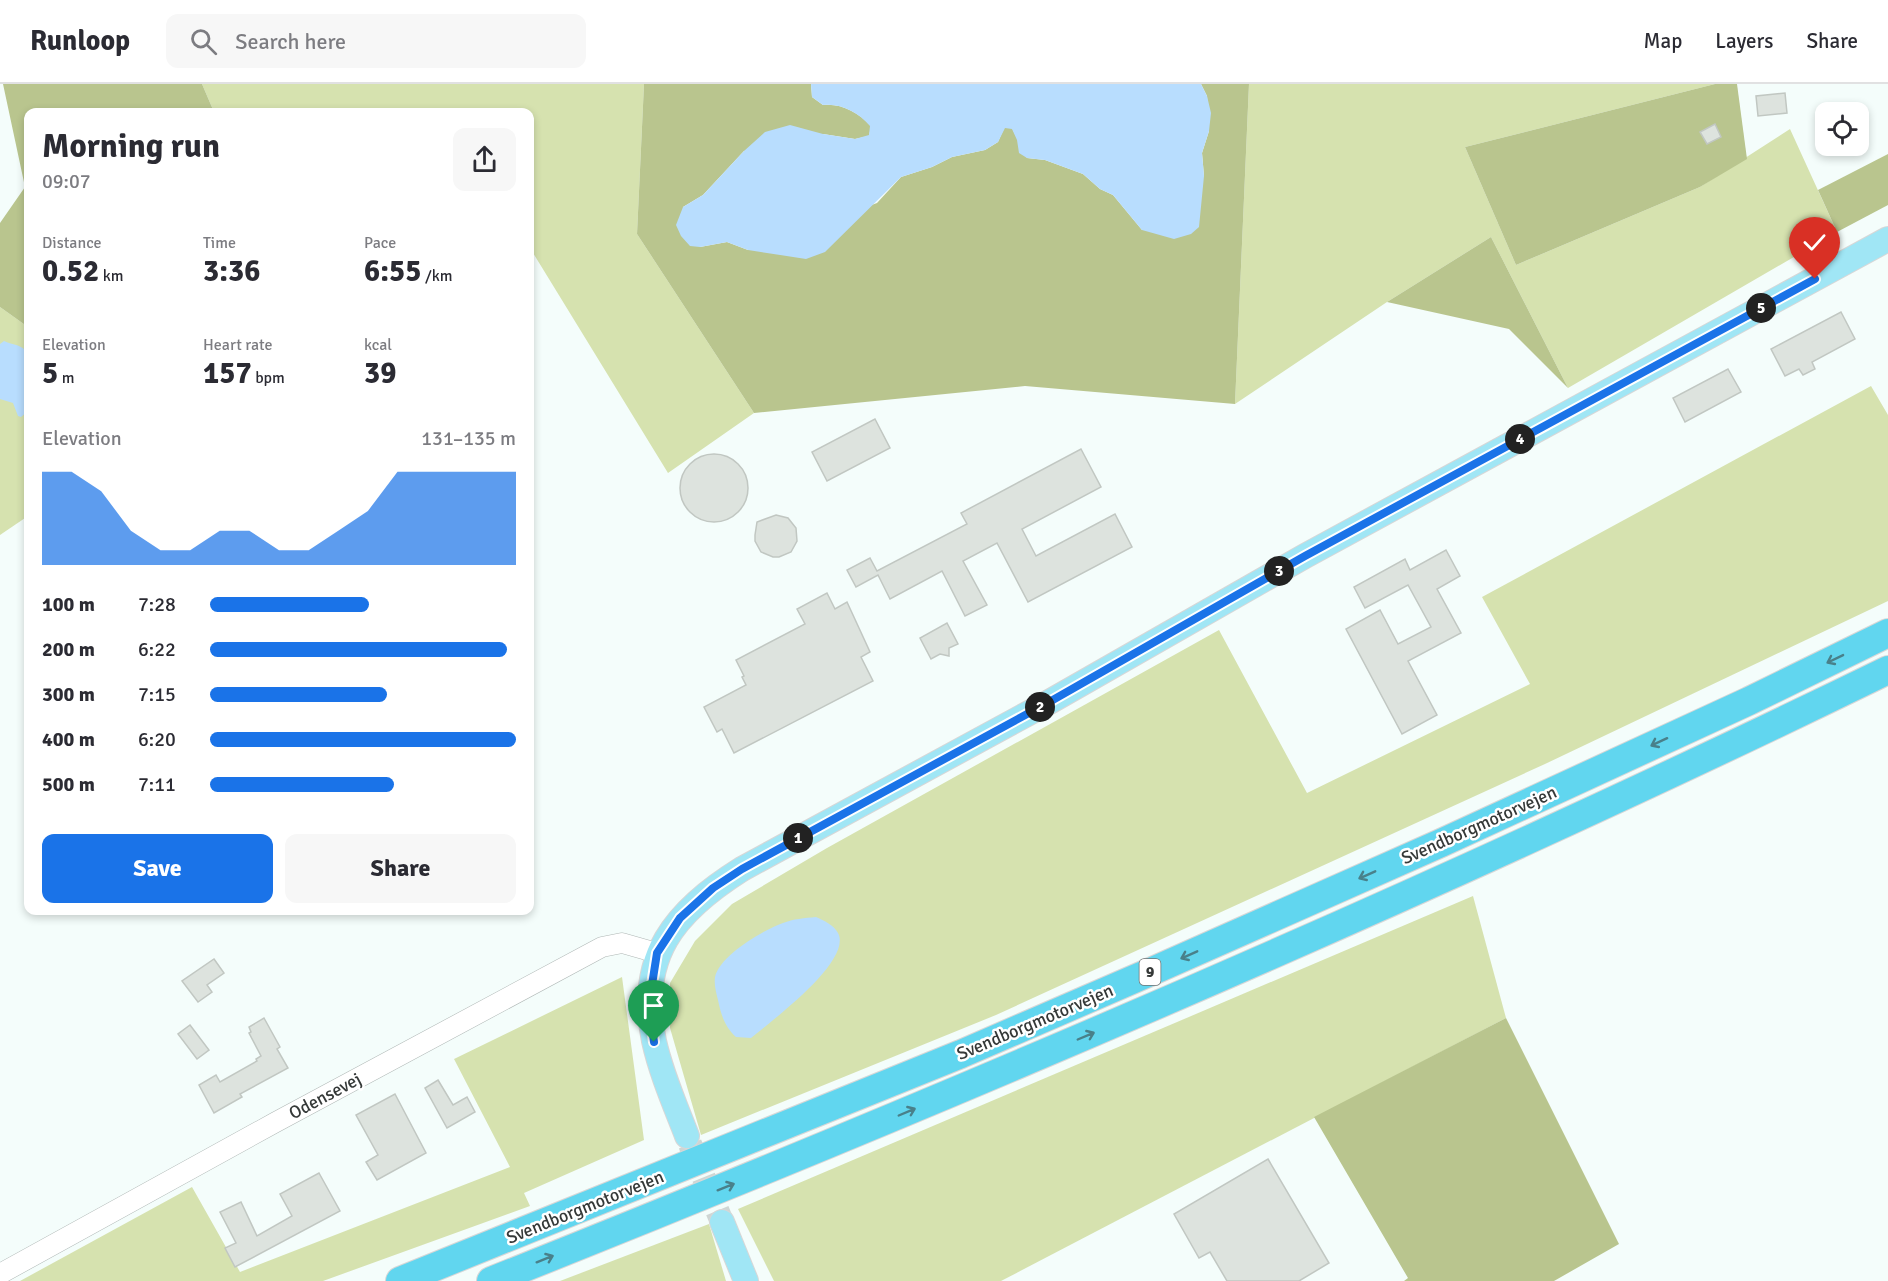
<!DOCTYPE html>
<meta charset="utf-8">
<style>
:root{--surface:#fff;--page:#f7f7f7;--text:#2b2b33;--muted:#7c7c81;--line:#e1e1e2;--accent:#1a73e8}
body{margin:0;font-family:Signika,sans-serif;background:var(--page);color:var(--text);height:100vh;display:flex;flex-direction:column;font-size:22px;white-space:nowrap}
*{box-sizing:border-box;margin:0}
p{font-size:20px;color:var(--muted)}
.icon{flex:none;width:33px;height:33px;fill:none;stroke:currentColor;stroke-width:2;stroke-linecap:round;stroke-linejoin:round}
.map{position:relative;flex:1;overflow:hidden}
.sheet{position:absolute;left:24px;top:24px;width:510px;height:807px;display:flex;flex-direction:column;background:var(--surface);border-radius:12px;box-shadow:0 3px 9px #0003}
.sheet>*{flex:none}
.controls{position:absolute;left:1815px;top:18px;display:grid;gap:12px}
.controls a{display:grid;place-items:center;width:54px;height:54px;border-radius:12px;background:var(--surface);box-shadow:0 3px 9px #0003;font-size:30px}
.pin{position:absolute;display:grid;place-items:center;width:51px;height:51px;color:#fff;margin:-62px -26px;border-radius:50% 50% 50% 0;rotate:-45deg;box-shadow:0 0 6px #0007}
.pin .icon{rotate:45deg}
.km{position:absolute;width:30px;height:30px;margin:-15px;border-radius:50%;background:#222;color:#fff;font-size:16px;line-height:30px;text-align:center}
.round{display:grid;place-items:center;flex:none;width:63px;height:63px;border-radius:12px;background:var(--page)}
.overview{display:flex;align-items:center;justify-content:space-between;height:102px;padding:0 18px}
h1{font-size:33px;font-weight:800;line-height:45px}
.stats{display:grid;grid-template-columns:repeat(3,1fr);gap:9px;height:102px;padding:6px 18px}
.stats div{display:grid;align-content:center}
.stats b{font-size:30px;font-weight:800}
.stats small{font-size:16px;font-weight:400}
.stats p{font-size:16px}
.chart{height:168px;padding:12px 18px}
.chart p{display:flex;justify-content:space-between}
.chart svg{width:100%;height:108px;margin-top:6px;fill:var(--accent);opacity:.7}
.button{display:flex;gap:12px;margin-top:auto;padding:12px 18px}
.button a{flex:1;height:69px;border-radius:12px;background:var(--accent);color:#fff;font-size:24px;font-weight:800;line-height:69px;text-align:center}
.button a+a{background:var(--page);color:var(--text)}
ul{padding:0 18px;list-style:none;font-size:20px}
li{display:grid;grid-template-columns:96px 72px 1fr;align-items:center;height:45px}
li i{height:15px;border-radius:8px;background:var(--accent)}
header{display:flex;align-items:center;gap:36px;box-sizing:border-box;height:84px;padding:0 30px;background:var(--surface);border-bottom:2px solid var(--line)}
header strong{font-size:28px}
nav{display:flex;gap:33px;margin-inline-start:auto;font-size:21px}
.search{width:420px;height:54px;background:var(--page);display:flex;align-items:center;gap:15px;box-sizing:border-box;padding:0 21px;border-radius:12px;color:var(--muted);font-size:22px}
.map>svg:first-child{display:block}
.green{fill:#d6e2af}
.forest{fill:#b9c58e}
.water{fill:#b8ddfe}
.building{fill:#dde3de;stroke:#c1c7c2;stroke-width:1.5}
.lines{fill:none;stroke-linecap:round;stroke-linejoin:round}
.major-tunnel{stroke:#ced6d4;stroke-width:24;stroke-dasharray:24 12;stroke-linecap:butt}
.minor-casing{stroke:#afb7b5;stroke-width:21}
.major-casing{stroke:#d7d7d7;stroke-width:26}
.highway-casing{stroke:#d7d7d7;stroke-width:30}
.minor{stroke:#fff;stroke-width:20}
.major{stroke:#a0e6f5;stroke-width:24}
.highway{stroke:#61d6ef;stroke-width:28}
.oneway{stroke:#49808a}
.route-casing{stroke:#fff;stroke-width:12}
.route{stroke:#1a73e8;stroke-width:8}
.labels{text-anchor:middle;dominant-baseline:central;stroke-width:5;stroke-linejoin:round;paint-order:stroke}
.shield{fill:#fff;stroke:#727474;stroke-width:1.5}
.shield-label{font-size:16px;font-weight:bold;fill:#353938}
.street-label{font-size:18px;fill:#353938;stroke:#fff}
</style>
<header>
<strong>Runloop</strong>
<div class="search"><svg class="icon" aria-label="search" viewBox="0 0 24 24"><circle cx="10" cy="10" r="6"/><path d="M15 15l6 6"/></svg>Search here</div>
<nav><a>Map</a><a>Layers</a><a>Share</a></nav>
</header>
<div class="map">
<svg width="1888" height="1197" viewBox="0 0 1888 1197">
<rect width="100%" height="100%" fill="#f4fdfb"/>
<g class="green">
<path d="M 202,0 L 644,0 L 637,150 L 754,329 L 668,389 L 530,164 L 530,28 L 214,28 Z"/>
<path d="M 1249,0 L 1715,0 L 1465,63 L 1516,181 L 1700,103 L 1790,45 L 1837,148 L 1568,304 L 1491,153 L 1387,218 L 1235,320 Z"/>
<path d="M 0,223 L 28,243 L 28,432 L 0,451 Z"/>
<path d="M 1871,302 L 1888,331 L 1888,517 L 1545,680 L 996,931 L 701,1051 L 670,944 L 670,899 L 695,857 L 732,820 L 827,764 L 1219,546 L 1307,709 L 1530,600 L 1482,513 Z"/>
<path d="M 1473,812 L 1506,934 L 1001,1197 L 774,1197 L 738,1125 Z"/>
<path d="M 622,893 L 644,1056 L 524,1109 L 530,1122 L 323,1197 L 20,1197 L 192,1103 L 240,1188 L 510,1083 L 454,975 Z"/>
<path d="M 709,1140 L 726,1197 L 560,1197 Z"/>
</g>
<g class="forest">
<path d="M 3,0 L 202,0 L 214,28 L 28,28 L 28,243 L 0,223 L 0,139 L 25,103 Z"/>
<path d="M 644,0 L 811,0 L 812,13 L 823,21 C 841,19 858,28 871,42 L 869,52 L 855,55 L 823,50 L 744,67 L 703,111 L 683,123 L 700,163 L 727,158 L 748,166 L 877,119 L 901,93 L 932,83 L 952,73 L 985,66 L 998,58 L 1004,44 L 1012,44 L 1027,74 L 1045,76 L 1083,90 L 1100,105 L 1113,111 L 1142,146 L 1204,92 L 1202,69 L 1209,47 L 1207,12 L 1201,0 L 1249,0 L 1235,320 L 1025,302 L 754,329 L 637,150 Z"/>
<path d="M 1715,0 L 1737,0 L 1747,75 L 1700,103 L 1516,181 L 1465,63 Z"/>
<path d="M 1888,70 L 1888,121 L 1837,148 L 1818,106 Z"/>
<path d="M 1491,153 L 1568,304 L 1509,245 L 1387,218 Z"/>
<path d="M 1506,934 L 1619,1160 L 1554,1197 L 1404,1197 L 1408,1194 L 1314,1033 Z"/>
</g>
<g class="water">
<path d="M 811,0 L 1201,0 L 1207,12 L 1211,29 L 1209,47 L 1202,69 L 1204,92 L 1199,143 L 1191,150 L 1174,155 L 1142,146 L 1113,111 L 1100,105 L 1083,90 L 1045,76 L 1027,74 L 1019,69 L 1017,56 L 1012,45 L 1005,44 L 998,58 L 985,66 L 952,73 L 932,83 L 901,93 L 825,168 L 806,175 L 748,166 L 727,158 L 700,163 L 690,162 L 681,152 L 676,141 L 683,123 L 703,111 L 744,67 L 765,48 L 790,41 L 823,50 L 855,55 L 869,51 L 870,42 C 858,28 841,19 823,21 L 812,13 Z"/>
<path d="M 4,257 C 12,261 19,260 25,266 C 30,271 30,313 28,322 C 27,327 25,330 21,333 L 18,332 L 13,319 L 0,315 L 0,260 Z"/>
<path d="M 816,833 C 823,836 834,841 838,849 C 853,877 770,938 751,954 L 736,953 C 725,943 721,931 718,916 C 716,908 714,901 715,893 C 720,871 763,846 783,839 C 793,835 805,834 816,833 Z"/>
</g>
<g class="building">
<path d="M 1785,9 L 1787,29 L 1758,32 L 1756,12 Z"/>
<path d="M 1715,40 L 1721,53 L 1707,60 L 1700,48 Z"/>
<path d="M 1841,228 L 1855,255 L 1812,278 L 1815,285 L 1803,291 L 1799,285 L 1785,292 L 1771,265 Z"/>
<path d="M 1728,285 L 1741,308 L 1685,338 L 1673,314 Z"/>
<path d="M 875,335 L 890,364 L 827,397 L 812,368 Z"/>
<path d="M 1081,365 L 1101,403 L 1022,445 L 1036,472 L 1115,430 L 1132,463 L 1028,518 L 997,459 L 963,477 L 987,521 L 965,532 L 942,487 L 890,515 L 878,491 L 856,503 L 847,486 L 870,474 L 877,487 L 967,440 L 961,429 Z"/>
<circle cx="714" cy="404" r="34"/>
<path d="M 776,431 L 788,434 L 796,444 L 797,457 L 791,468 L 779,473 L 773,473 L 761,468 L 755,457 L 755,451 L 757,438 Z"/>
<path d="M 1446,466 L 1460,492 L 1437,505 L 1461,549 L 1408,577 L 1437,631 L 1402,650 L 1346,545 L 1380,526 L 1398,560 L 1431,543 L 1408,501 L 1365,524 L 1354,503 L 1405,475 L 1410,486 Z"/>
<path d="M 827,509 L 835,525 L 847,518 L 870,568 L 861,573 L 873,597 L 734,669 L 722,645 L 717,648 L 704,623 L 746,601 L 742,593 L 744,592 L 736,576 L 805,540 L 797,525 Z"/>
<path d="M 947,539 L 958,560 L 949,564 L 949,572 L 940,570 L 931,575 L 920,554 Z"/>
<path d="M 214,875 L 224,889 L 207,901 L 212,908 L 198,918 L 182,897 Z"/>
<path d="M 264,934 L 280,963 L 277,965 L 288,984 L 240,1010 L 242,1013 L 214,1029 L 199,1001 L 216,991 L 220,998 L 257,977 L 256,975 L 261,972 L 249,949 L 251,948 L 249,943 Z"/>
<path d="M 190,941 L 209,966 L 197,975 L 178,950 Z"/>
<path d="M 438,996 L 453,1021 L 467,1013 L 475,1028 L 447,1044 L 425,1004 Z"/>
<path d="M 395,1010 L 426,1069 L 377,1096 L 366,1078 L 378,1071 L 356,1031 Z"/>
<path d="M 1268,1075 L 1329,1179 L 1299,1197 L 1227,1197 L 1210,1168 L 1199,1174 L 1174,1130 Z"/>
<path d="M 319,1089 L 340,1127 L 235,1183 L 225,1164 L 236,1159 L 220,1128 L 241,1118 L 257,1152 L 292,1132 L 280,1110 Z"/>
</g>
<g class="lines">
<path class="major-tunnel" d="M 690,1060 L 722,1138"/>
<defs>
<path id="minor" d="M 0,1190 L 276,1038 L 602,863 L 622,859 L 657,869"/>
<g id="major">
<path d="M 687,1052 C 675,1021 661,989 654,957 C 637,872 674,828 742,785 L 1051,617 L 1305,472 L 1888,155"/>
<path d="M 722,1138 L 746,1197"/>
</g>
<g id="highway">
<path d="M 400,1197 L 961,970 L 1148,889 L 1441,759 L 1749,617 L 1888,549"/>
<path d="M 491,1197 C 963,1009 1431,809 1888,586"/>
</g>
</defs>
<use href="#minor" class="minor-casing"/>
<use href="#major" class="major-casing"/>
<use href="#highway" class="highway-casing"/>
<use href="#minor" class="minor"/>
<use href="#major" class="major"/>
<use href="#highway" class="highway"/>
</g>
<defs><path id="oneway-shaft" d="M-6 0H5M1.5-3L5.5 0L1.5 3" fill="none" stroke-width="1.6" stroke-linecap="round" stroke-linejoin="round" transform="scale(1.5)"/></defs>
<g class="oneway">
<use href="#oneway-shaft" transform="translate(1835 575) rotate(154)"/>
<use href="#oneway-shaft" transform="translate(1659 658) rotate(155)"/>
<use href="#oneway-shaft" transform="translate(1367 791) rotate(156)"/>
<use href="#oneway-shaft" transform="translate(1189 871) rotate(156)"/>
<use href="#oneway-shaft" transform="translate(1086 952) rotate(-23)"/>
<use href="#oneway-shaft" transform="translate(907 1028) rotate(-23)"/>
<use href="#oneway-shaft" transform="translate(726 1103) rotate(-22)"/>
<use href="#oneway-shaft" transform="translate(545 1175) rotate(-22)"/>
</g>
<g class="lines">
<defs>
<path id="route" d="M 654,958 L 650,929 L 651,907 L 657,869 L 680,834 L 713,804 L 742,785 L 1051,617 L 1305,472 L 1815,195"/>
</defs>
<use href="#route" class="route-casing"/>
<use href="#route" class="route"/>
</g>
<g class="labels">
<rect class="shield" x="1139.5" y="875" width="21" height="26" rx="4.5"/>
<g class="shield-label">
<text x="1150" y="888">9</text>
</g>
<g class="street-label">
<text transform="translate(1479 741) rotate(-24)">Svendborgmotorvejen</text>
<text transform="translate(1035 938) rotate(-23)">Svendborgmotorvejen</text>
<text transform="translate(325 1012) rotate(-28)">Odensevej</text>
<text transform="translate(585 1123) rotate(-22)">Svendborgmotorvejen</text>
</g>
</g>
</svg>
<div class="controls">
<a><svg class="icon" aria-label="locate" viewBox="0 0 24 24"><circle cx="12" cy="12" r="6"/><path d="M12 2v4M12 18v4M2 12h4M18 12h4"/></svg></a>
</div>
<div class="pin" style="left:654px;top:958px;background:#1e9e55"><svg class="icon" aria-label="arrive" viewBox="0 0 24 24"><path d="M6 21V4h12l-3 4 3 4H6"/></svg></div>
<div class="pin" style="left:1815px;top:195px;background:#d93025"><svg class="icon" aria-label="check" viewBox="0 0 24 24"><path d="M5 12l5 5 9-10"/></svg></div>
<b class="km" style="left:798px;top:754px">1</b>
<b class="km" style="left:1040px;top:623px">2</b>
<b class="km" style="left:1279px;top:487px">3</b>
<b class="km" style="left:1520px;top:355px">4</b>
<b class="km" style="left:1761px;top:224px">5</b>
<section class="sheet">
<div class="overview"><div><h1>Morning run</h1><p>09:07</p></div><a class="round"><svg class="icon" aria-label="share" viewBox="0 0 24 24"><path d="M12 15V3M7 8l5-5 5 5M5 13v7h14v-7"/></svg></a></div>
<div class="stats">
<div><p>Distance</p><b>0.52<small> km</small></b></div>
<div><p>Time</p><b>3:36</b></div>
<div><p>Pace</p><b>6:55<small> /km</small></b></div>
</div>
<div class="stats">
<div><p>Elevation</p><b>5<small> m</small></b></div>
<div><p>Heart rate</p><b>157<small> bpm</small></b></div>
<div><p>kcal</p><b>39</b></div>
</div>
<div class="chart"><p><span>Elevation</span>131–135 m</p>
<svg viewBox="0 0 160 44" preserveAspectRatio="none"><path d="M0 44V6L10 6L20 14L30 30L40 38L50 38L60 30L70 30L80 38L90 38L100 30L110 22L120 6L130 6L140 6L150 6L160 6V44z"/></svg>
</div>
<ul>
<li><b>100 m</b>7:28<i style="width:52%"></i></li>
<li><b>200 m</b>6:22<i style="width:97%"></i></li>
<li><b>300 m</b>7:15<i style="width:58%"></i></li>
<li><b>400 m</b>6:20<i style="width:100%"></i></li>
<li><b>500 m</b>7:11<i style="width:60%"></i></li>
</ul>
<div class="button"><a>Save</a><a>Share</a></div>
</section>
</div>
